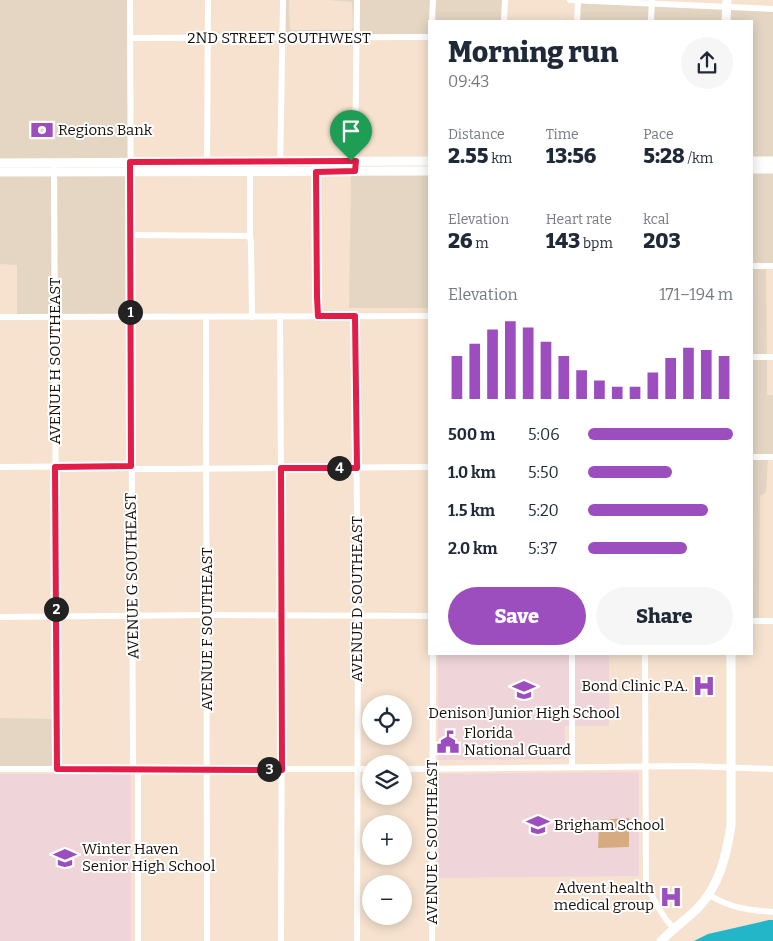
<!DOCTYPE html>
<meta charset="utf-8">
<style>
:root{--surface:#fff;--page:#f6f6f7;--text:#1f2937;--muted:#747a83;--accent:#9c4ebf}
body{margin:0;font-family:Bitter,serif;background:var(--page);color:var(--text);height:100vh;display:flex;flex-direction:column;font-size:19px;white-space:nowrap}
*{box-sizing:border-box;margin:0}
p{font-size:16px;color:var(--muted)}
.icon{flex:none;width:28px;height:28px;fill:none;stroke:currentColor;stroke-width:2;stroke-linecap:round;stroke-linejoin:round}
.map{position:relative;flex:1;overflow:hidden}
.details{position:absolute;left:428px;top:20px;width:325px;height:635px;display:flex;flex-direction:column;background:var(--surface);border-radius:0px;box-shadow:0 2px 12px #0003}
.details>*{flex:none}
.fabs{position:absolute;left:362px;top:695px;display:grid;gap:10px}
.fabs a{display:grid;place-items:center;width:50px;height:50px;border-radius:50%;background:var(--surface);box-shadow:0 2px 12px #0003;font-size:25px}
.pin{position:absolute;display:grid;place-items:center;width:42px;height:42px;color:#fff;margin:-51px -21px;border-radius:50% 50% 50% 0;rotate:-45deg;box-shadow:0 0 5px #0007}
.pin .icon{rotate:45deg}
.km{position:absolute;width:25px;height:25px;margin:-12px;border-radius:50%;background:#222;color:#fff;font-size:14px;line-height:25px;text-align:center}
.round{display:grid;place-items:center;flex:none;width:52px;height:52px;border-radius:26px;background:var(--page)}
.headline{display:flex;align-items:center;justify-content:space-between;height:85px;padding:0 20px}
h1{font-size:28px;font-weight:800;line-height:38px}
.stats{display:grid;grid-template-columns:repeat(3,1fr);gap:8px;height:85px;padding:5px 20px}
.stats div{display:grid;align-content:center}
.stats b{font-size:21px;font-weight:800}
.stats small{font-size:14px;font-weight:400}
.stats p{font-size:14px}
.chart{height:140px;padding:10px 20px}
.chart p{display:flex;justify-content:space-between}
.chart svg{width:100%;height:90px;margin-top:5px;stroke:var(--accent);stroke-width:6}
.primary-button{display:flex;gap:10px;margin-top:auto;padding:10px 20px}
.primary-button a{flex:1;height:58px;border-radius:30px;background:var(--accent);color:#fff;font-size:20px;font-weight:800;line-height:58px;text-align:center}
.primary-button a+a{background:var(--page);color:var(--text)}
ul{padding:0 20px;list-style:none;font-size:16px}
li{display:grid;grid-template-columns:80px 60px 1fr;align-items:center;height:38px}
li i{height:12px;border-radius:6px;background:var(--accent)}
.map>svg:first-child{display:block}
.commercial{fill:#e4d6c3}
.education{fill:#efd5d9}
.green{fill:#d6ab80}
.water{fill:#22b6c8}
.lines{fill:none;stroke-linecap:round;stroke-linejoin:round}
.minor{stroke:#fff;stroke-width:6}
.major{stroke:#fff;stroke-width:9}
.route-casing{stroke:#fff;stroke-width:10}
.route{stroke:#e11d48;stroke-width:6}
.labels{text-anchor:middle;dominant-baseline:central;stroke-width:4;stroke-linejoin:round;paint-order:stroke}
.street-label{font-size:15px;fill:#17100a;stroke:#fff}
.poi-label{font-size:15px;fill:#17100a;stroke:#fff;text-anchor:start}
</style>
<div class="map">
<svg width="773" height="941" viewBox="0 0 773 941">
<rect width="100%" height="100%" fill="#f6e2cf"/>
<g class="commercial">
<path d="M 0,0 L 130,0 L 129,172 L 0,169 Z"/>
<path d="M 286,0 L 289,0 L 290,29 L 292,30 L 351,30 L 353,27 L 352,2 L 328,0 L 354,0 L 354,35 L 285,35 Z"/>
<path d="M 360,0 L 430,0 L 429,34 L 360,35 Z"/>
<path d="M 435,0 L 502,0 L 501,21 L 435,21 Z"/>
<path d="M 581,3 L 649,6 L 648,21 L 580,21 Z"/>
<path d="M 654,6 L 724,9 L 723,21 L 654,21 Z"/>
<path d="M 729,9 L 773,11 L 773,158 L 751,158 L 751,21 L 729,21 Z"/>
<rect x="751" y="172" width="22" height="92"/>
<path d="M 351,174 L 428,174 L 429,308 L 349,308 Z"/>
<path d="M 0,175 L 51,175 L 52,314 L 17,314 L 17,265 L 0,264 Z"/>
<path d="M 57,175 L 127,175 L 127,314 L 58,314 Z"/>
<path d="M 751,269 L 766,269 L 767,354 L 751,354 Z"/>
<path d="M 751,359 L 767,359 L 767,395 L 773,395 L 773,454 L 751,454 Z"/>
<path d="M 751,459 L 768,459 L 766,493 L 760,496 L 759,618 L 751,618 Z"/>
<path d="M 0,718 L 54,719 L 54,767 L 0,767 Z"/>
</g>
<g class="education">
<path d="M 438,654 L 609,654 L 609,726 L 565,726 L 565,759 L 438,760 Z"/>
<path d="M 639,772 L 639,876 L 438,878 L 437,774 Z"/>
<rect x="0" y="774" width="131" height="167"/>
</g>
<path class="green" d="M 629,818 L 629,847 L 598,848 L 599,825 L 611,819 Z"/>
<path class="water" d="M 769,920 L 773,920 L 773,941 L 694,941 L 708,934 Z"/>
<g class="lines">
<g class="minor">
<path d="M 130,0 L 133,769"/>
<path d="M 570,0 L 773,9"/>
<path d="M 432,21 L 433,0"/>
<path d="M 504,21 L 505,0"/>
<path d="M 577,21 L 578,0"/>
<path d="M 651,21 L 652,1"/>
<path d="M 130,38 L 429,37"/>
<path d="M 250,162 L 250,236 L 251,243 L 252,317"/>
<path d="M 316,162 L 318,316"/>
<path d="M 355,164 L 357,0"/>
<path d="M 207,166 L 208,0"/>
<path d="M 54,169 L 57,769"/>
<path d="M 280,172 L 283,0"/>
<path d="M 130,235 L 250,236"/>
<path d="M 751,266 L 773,266"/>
<path d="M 280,316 L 282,652 L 281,941"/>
<path d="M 355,316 L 358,616 L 357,941"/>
<path d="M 0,317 L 429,316"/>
<path d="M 206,317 L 207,941"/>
<path d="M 751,357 L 773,357"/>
<path d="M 751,457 L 773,457"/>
<path d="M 0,467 L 131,466 L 135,469 L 170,469 L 429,467"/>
<path d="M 0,617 L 207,615 L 429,616"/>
<path d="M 751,621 L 773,621"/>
<path d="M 572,654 L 572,767"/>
<path d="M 645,654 L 646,882 C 653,900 661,915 674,929"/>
<path d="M 0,769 L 371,769"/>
<path d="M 138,769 L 138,941"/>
<path d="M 404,769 L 690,766 L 773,769"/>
<path d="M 709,895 C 731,908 747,910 773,912"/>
<path d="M 432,941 L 433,654"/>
</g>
<g class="major">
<path d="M 726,21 L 727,0"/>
<path d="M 751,161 L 773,161"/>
<path d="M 0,163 L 429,161"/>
<path d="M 751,169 L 773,169"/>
<path d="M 0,172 L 429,171"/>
<path d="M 661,941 C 672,930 685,920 696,910 C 719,887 726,857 731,826 L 731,654"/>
</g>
</g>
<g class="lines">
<defs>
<path id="route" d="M 351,161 L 356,161 L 355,171 L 316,172 L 317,297 L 318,316 L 355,316 L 357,468 L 281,468 L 282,770 L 57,769 L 55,467 L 131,466 L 130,162 Z"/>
</defs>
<use href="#route" class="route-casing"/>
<use href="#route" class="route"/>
</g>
<defs>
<symbol id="bank-bare" viewBox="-9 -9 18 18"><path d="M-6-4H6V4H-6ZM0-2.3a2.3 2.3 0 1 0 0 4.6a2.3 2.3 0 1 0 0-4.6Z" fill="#9c4ebf" stroke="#fff" stroke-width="2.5" paint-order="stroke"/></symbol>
<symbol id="hospital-bare" viewBox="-9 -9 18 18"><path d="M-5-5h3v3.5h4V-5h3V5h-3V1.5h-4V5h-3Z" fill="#9c4ebf" stroke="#fff" stroke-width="2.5" paint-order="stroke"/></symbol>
<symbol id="school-bare" viewBox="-9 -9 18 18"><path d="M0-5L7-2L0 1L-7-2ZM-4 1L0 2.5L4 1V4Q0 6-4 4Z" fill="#9c4ebf" stroke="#fff" stroke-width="2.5" paint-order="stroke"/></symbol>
<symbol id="civic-bare" viewBox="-9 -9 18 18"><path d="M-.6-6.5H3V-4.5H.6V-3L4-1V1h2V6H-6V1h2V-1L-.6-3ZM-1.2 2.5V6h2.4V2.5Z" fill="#9c4ebf" stroke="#fff" stroke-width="2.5" paint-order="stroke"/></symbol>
</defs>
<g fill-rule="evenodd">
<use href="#bank-bare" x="26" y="114" width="32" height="32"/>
<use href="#hospital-bare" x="688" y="670" width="32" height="32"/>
<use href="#school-bare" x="508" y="674" width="32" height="32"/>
<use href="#civic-bare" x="432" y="726" width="32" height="32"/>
<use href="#school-bare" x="522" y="809" width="32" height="32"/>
<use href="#school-bare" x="49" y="842" width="32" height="32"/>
<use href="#hospital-bare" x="655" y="881" width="32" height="32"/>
</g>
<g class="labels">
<g class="street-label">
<text x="279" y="38">2ND STREET SOUTHWEST</text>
<text transform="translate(55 361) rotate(-90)">AVENUE H SOUTHEAST</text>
<text transform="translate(132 576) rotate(-91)">AVENUE G SOUTHEAST</text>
<text transform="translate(357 599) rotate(-90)">AVENUE D SOUTHEAST</text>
<text transform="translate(207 629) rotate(-90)">AVENUE F SOUTHEAST</text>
<text transform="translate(432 842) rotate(-90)">AVENUE C SOUTHEAST</text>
</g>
<g class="poi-label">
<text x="58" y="130">Regions Bank</text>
<text x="688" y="686" text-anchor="end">Bond Clinic P.A.</text>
<text x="524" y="713" text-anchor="middle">Denison Junior High School</text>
<text x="464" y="733">Florida<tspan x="464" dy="17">National Guard</tspan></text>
<text x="554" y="825">Brigham School</text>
<text x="82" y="849">Winter Haven<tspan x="82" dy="17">Senior High School</tspan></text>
<text x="654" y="888" text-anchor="end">Advent health<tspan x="654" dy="17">medical group</tspan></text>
</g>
</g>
</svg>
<div class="fabs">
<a><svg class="icon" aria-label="locate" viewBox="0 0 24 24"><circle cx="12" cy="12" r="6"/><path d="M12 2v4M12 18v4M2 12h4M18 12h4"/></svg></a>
<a><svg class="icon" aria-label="layers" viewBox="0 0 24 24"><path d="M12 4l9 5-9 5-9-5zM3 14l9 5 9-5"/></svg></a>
<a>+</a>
<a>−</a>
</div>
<div class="pin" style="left:351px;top:161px;background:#1e9e55"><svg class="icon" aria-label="arrive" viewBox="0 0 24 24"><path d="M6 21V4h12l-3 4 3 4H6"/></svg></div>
<b class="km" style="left:130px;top:312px">1</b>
<b class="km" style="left:56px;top:609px">2</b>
<b class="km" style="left:269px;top:769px">3</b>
<b class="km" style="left:339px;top:468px">4</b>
<section class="details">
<div class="headline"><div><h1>Morning run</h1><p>09:43</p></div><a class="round"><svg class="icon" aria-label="share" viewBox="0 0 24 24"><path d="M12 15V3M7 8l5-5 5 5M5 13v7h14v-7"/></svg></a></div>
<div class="stats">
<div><p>Distance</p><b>2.55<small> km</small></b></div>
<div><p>Time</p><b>13:56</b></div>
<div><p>Pace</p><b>5:28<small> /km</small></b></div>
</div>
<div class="stats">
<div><p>Elevation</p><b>26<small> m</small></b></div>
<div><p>Heart rate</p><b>143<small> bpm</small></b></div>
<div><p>kcal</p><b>203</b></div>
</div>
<div class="chart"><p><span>Elevation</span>171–194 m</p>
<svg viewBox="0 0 160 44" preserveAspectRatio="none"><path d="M5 44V23M15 44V17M25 44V10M35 44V6M45 44V9M55 44V16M65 44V23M75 44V30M85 44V35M95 44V38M105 44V38M115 44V31M125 44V24M135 44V19M145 44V20M155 44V23"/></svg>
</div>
<ul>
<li><b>500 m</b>5:06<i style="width:100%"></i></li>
<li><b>1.0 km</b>5:50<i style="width:58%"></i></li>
<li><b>1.5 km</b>5:20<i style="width:83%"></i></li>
<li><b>2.0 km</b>5:37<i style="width:68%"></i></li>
</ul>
<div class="primary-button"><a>Save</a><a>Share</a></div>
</section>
</div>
